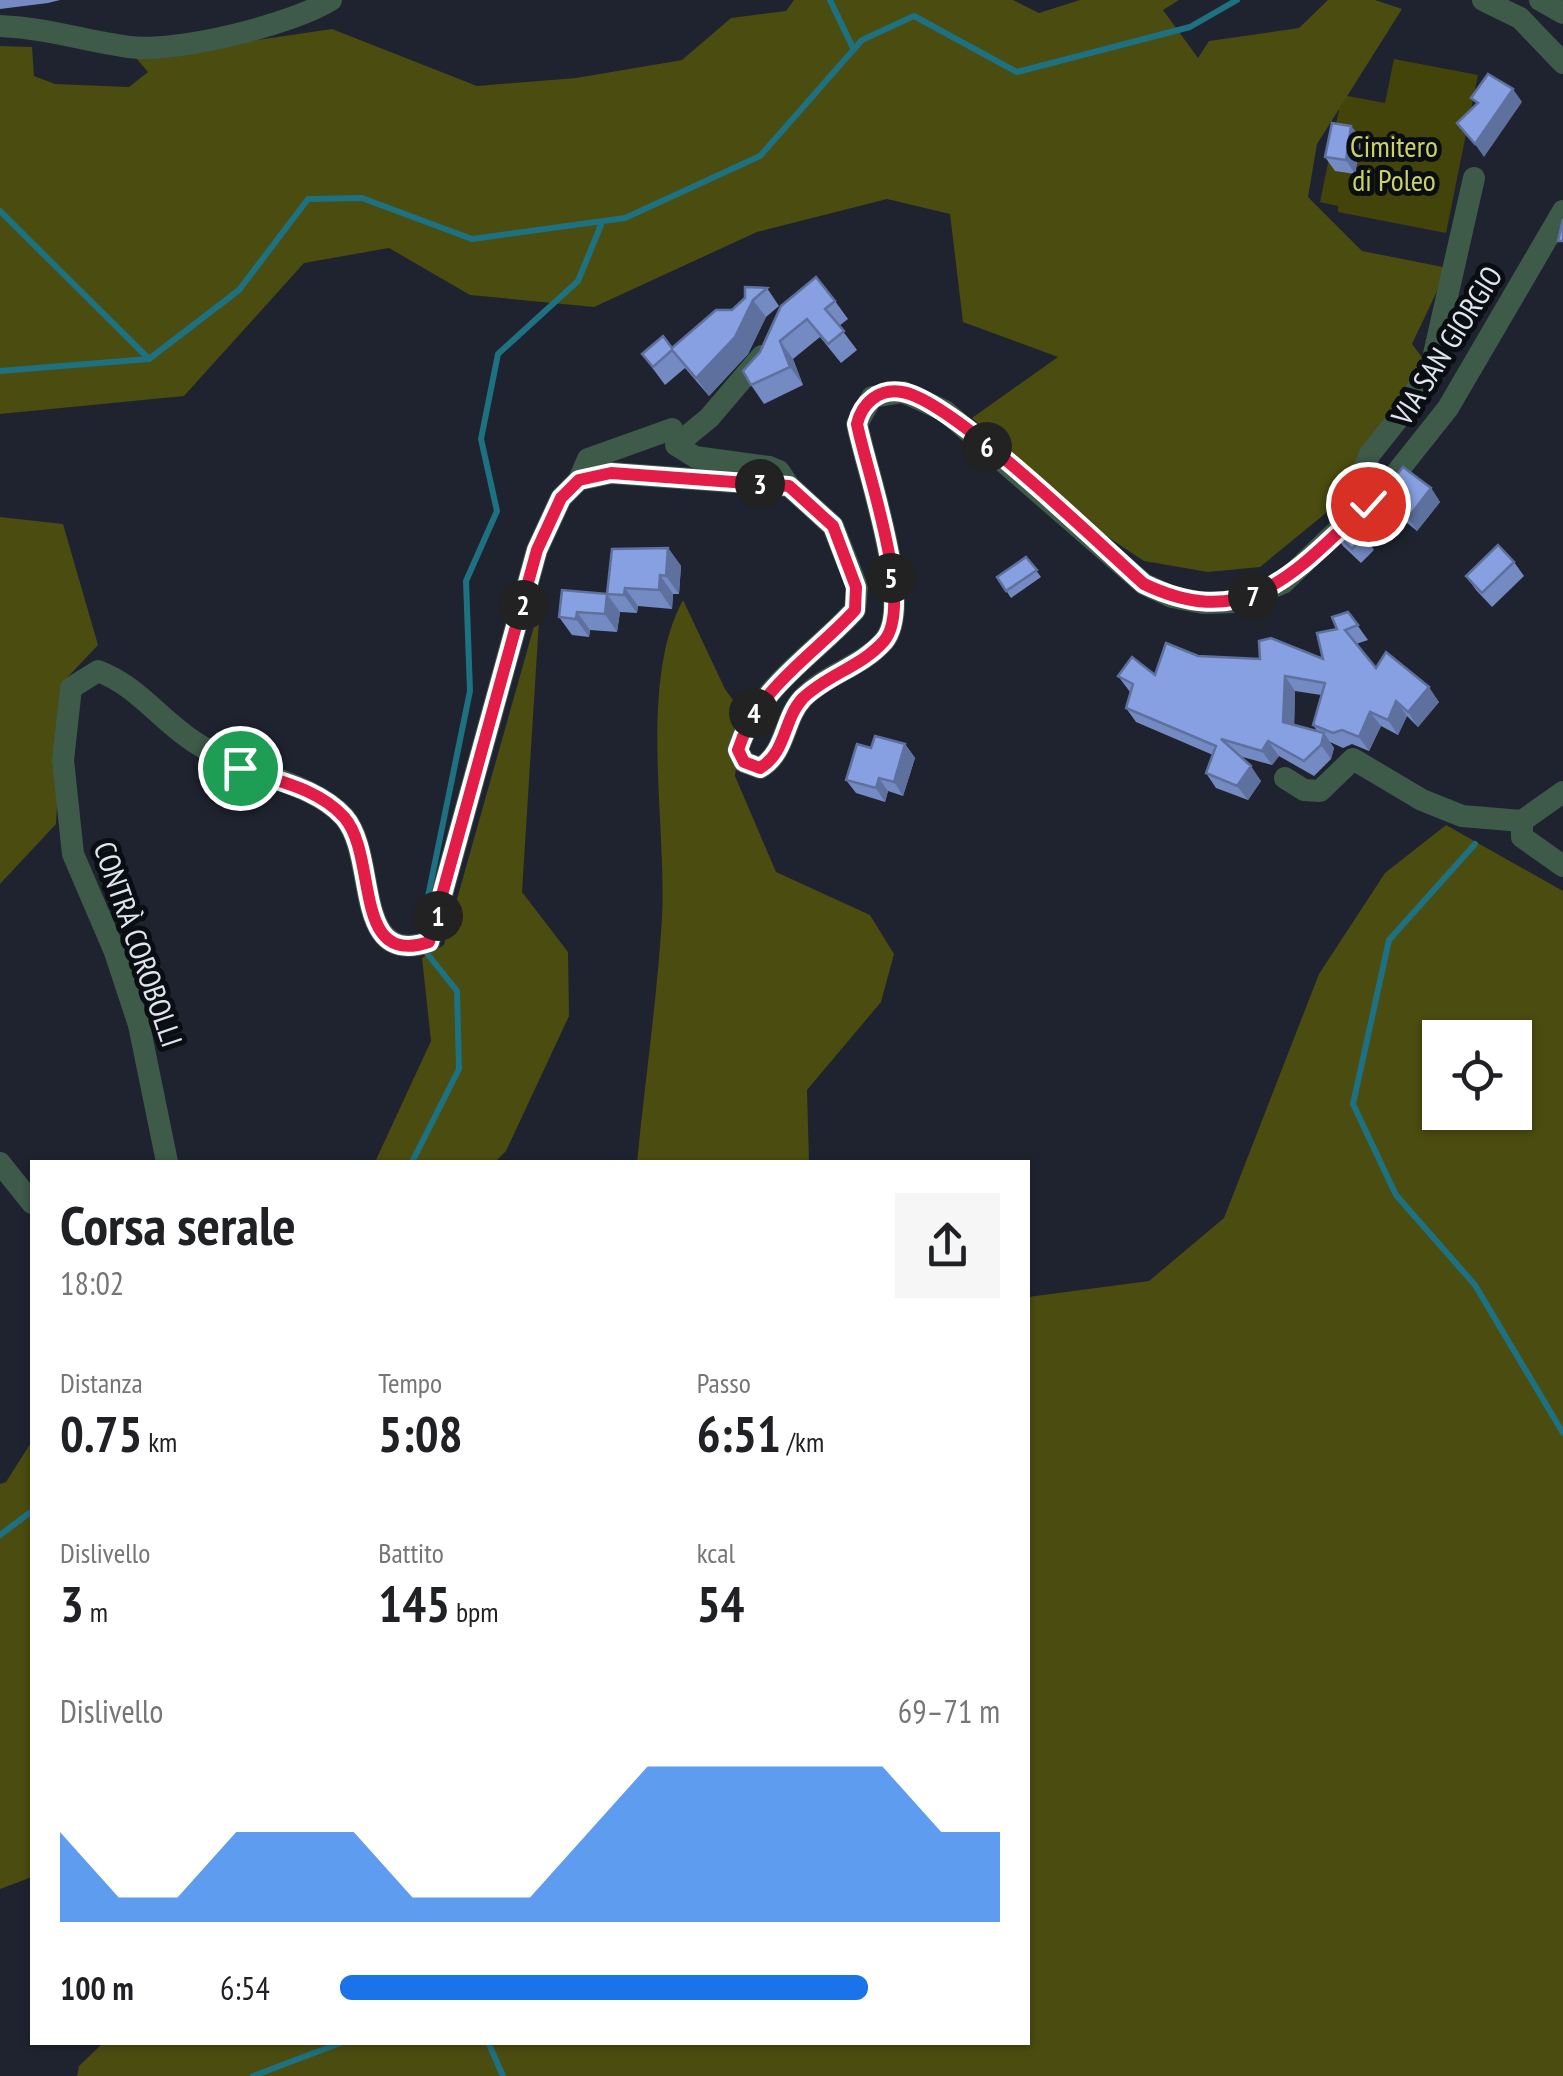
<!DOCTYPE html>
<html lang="it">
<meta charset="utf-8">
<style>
:root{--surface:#fff;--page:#f6f6f6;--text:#202124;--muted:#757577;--accent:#1a73e8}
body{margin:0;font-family:"PT Sans Narrow",sans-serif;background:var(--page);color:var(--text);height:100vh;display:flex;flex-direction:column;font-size:38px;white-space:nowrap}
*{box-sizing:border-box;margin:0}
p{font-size:32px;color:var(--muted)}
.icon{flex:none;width:55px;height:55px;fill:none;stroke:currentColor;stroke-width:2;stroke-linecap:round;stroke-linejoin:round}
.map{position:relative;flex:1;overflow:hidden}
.sheet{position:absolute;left:30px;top:1160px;width:1000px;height:885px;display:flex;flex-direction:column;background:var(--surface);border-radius:0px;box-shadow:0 2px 8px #0004}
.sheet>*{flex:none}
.fabs{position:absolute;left:1422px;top:1020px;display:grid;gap:20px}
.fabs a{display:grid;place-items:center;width:110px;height:110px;border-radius:0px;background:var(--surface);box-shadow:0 2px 8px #0004;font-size:50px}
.pin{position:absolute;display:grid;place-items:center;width:85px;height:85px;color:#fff;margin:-42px;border:5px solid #fff;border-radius:50%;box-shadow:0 2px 10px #0007}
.km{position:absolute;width:50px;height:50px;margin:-25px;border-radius:50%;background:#222;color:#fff;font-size:28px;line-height:50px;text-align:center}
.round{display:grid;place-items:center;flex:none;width:105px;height:105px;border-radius:0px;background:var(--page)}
.summary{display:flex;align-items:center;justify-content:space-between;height:170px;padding:0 30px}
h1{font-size:55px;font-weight:700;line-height:75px}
.metrics{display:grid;grid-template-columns:repeat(3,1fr);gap:15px;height:170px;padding:10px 30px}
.metrics div{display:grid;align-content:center}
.metrics b{font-size:50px;font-weight:700}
.metrics small{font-size:28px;font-weight:400}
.metrics p{font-size:28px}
.chart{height:280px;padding:20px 30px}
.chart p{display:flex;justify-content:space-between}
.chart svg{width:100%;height:180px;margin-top:10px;fill:var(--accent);opacity:.7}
ul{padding:0 30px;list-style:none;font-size:32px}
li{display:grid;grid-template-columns:160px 120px 1fr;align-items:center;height:75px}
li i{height:25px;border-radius:12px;background:var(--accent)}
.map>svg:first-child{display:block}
.green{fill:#43440a}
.forest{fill:#4a4c10;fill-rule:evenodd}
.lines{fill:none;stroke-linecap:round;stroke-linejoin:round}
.stream{stroke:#1e7180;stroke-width:6}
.minor{stroke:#3e5a49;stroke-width:22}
.wall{fill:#748ac2;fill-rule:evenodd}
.shaded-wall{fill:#5e709e}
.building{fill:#87a0e1;stroke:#5e709e;stroke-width:2.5}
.route-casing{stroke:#fff;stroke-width:20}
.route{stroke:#e11d48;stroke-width:12}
.labels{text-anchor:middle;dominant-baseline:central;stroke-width:10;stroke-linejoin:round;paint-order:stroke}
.park-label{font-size:30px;fill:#cdd169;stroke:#0a0d12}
.street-label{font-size:30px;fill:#e0e4ec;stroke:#0a0d12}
</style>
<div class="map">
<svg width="1563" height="2076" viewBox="0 0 1563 2076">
<rect width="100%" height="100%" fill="#1e232f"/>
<path class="green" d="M 1394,59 L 1478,75 L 1446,233 L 1338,212 L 1338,206 L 1320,202 L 1342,95 L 1385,103 Z"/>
<g class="forest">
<path d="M 794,0 L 1013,0 L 1039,13 L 1080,0 L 1179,0 L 1163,10 L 1198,58 L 1209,41 L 1299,28 L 1328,0 L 1375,0 L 1402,9 L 1317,144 L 1308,197 L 1362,251 L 1448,268 L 1412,344 L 1424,360 L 1365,481 L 1260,567 L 1208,572 L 1144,561 L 1085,522 L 972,418 L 1058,357 L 963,322 L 950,214 L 887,199 L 757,232 L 594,307 L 470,295 L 389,248 L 304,263 L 184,396 L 0,414 L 0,46 L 32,47 L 34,76 L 55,84 L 129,87 L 148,72 L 136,58 L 332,29 L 477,86 L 576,78 L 682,60 L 731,18 L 786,11 Z"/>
<path d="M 0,517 L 63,524 L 98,645 L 64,681 L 56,824 L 0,884 Z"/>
<path d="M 683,600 L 725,689 L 743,714 L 735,776 L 776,872 L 870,915 L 894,954 L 881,1002 L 807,1090 L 809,1162 L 637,1162 C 645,1081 657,999 662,918 C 667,825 638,682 683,600 Z"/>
<path d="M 540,605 L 522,892 L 568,952 L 569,1016 L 506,1151 L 495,1162 L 375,1162 L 431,1041 L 422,958 L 444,945 Z"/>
<path d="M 1446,825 L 1563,891 L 1563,2076 L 77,2076 L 79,2066 L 104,2042 L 1028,2042 L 1028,1297 L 1149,1281 L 1224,1218 L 1319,974 L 1385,873 ZM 1440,1038 L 1515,1038 L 1515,1112 L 1440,1112 Z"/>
<path d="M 32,1441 L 32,1877 L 0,1889 L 0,1484 L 6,1482 Z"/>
</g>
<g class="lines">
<g class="stream">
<path d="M 830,0 L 854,50"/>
<path d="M 0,211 L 149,359"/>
<path d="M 0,371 L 149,359 L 239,290 L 308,199 L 362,198 L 472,239 L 625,218 L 760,156 L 862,40 L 914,16 L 1017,72 L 1190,27 L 1237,0"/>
<path d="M 1475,844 L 1389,940 L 1353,1104 L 1396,1195 L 1475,1285 L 1563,1433"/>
<path d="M 423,921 L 470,691 L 466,581 L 497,511 L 481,439 L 498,354 L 578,281 L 601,225"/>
<path d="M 412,1162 L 459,1069 L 457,991 L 422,947"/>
<path d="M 0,1535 L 32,1511"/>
<path d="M 488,2042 L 503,2076"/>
<path d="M 253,2076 L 343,2042"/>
</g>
<g class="minor">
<path d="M 1483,0 L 1520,18 L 1563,63"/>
<path d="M 1540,0 L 1563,13"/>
<path d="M 0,26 C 50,28 83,41 129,47 C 176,53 291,25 331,0"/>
<path d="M 762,356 L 709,418 L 676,445 L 695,457 L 769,467 L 779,471 L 789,486"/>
<path d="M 579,480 L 588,459 L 672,429"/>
<path d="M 1368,504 L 1362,474 L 1370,454 L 1405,410 L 1432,363 L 1474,178"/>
<path d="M 1285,778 L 1304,790 L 1320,791 L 1353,759 L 1422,800 L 1462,816 L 1522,821"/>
<path d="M 1563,792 L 1522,821 L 1522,837 L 1563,866"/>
<path d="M 167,1162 L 139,1025 L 115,952 L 73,854 L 63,760 L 71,688 L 98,671 C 138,686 161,721 196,743 C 238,771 316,783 345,818 C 378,859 352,967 429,942 L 537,550 L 561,498 L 579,480 L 611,473 L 789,486 L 833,526 L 857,587 L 855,610 C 813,656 757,687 738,750 L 744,762 L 760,768 C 787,752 783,719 803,698 C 827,673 861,667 884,641 C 915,605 866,470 857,424 L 872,397 L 903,392 L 945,411 L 1144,584 L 1172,597 L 1203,603 L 1239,602 L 1283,583 L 1394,476 L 1448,408 L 1563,211"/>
<path d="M 0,1163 L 32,1203"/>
</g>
</g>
<g class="wall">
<path d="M 0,0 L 60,0 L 48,3 L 0,9 Z"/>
<path d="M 1351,126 L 1361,139 L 1355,174 L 1335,171 L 1325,157 Z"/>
<path d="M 767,288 L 779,306 L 766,317 L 748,354 L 709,396 L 685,368 L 665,385 L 642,354 L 672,348 L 732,310 L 745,298 Z"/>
<path d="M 835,301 L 848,319 L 839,326 L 857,350 L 841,363 L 820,337 L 793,359 L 803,385 L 764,404 L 751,385 L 781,306 Z"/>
<path d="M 1431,488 L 1440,502 L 1417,531 L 1390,509 L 1380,496 Z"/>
<path d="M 1334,532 L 1365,536 L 1374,550 L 1361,563 L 1343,546 Z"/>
<path d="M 668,548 L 681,566 L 679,594 L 673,594 L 672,609 L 638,606 L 637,613 L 620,612 L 617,632 L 590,630 L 589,637 L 572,635 L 559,617 L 607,594 Z"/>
<path d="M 1026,557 L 1041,577 L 1011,598 L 997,577 Z"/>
<path d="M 1514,562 L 1524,576 L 1492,607 L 1476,590 L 1466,576 Z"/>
<path d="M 1348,612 L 1368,640 L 1356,644 L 1376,668 L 1439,702 L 1418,727 L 1407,716 L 1398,735 L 1381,726 L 1369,751 L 1352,744 L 1343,748 L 1330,742 L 1334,748 L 1331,759 L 1314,776 L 1279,756 L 1272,765 L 1239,756 L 1261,781 L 1248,800 L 1216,788 L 1206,773 L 1213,755 L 1136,722 L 1126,708 L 1130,692 L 1118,676 L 1155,675 L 1198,656 L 1260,659 L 1323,659 L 1337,629 ZM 1295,691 L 1321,695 L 1313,725 L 1318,732 L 1294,725 Z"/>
<path d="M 905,744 L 915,758 L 903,796 L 888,791 L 885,802 L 856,793 L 846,780 L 871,748 Z"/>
</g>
<g class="shaded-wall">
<path d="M 1513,89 L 1522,102 L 1484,157 L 1475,144 Z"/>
<path d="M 1351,126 L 1361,139 L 1355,174 L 1346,160 Z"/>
<path d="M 753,300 L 766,317 L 748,354 L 709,396 L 696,378 Z"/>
<path d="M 780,341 L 793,359 L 803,385 L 790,367 Z"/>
<path d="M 1431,488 L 1440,502 L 1417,531 L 1408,518 Z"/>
<path d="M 668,548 L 681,566 L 679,594 L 666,576 Z"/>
<path d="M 660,575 L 673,594 L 672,609 L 659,590 Z"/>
<path d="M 625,588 L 638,606 L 637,613 L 624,595 Z"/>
<path d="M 607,594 L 620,612 L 617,632 L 605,614 Z"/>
<path d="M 577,612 L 590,630 L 589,637 L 576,619 Z"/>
<path d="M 1285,676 L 1295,691 L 1294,736 L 1283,722 Z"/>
<path d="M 1429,687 L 1439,702 L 1418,727 L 1408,712 Z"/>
<path d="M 1396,701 L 1407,716 L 1398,735 L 1388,720 Z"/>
<path d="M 1370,712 L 1381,726 L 1369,751 L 1359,737 Z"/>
<path d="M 1324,733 L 1334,748 L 1331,759 L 1321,745 Z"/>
<path d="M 1268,741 L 1279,756 L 1272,765 L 1262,751 Z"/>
<path d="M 905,744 L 915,758 L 903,796 L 894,782 Z"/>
<path d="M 1251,766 L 1261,781 L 1248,800 L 1237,786 Z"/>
<path d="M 879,778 L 888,791 L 885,802 L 876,788 Z"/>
</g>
<g class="building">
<path d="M 1488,74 L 1513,89 L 1475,144 L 1457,123 L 1478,103 L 1471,98 Z"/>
<path d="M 1332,123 L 1351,126 L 1346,160 L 1325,157 Z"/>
<path d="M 1563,219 L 1563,241 L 1558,241 Z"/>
<path d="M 816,277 L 835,301 L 825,309 L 844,331 L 828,344 L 807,319 L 780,341 L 790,367 L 751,385 L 743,371 L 760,352 L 781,306 Z"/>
<path d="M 745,287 L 767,288 L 753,300 L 735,337 L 696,378 L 672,350 L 653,367 L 642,354 L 663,336 L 672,348 L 716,310 L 732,310 L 745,298 Z"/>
<path d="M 1403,467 L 1431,488 L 1408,518 L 1380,496 Z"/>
<path d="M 1347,519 L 1365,536 L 1352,549 L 1334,532 Z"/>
<path d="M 1498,545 L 1514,562 L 1482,593 L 1466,576 Z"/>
<path d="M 668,548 L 666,576 L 660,575 L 659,590 L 625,588 L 624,595 L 607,594 L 605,614 L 577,612 L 576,619 L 559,617 L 562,590 L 607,594 L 612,549 Z"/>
<path d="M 1026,557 L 1037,570 L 1006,591 L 997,577 Z"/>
<path d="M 1348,612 L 1358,625 L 1345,630 L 1376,668 L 1386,652 L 1429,687 L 1408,712 L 1396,701 L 1388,720 L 1370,712 L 1359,737 L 1342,730 L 1333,733 L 1313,725 L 1325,683 L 1285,676 L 1283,722 L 1324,733 L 1321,745 L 1304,761 L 1268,741 L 1262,751 L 1221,739 L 1251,766 L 1237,786 L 1206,773 L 1216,746 L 1126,708 L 1133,684 L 1118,676 L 1132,657 L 1155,675 L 1166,643 L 1198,656 L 1260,659 L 1259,641 L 1271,638 L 1323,659 L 1317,633 L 1337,629 L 1332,617 Z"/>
<path d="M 875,736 L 905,744 L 894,782 L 879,778 L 876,788 L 846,780 L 857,744 L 871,748 Z"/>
</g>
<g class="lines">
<defs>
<path id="route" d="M 240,768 C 276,781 318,788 344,817 C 379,857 351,968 429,942 L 537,550 L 561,498 L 579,480 L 611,473 L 789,486 L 833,526 L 856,587 L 855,610 C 813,656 758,687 738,750 L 744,762 L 760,768 C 787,752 783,719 803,698 C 828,674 861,667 884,641 C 915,605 866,470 857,424 C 862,403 879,388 902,392 C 951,399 1100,545 1144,584 C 1248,634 1297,570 1368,504"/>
</defs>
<use href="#route" class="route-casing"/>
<use href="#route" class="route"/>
</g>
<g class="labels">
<g class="park-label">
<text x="1394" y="145">Cimitero<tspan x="1394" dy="34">di Poleo</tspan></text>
</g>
<g class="street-label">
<text transform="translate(1446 345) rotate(-58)">VIA SAN GIORGIO</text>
<text transform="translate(139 944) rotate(71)">CONTRÀ COROBOLLI</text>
</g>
</g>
</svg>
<div class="fabs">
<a><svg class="icon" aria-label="locate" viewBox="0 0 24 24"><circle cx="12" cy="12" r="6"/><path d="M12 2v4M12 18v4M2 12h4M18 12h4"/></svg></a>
</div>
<div class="pin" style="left:240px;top:768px;background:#1e9e55"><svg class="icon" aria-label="arrive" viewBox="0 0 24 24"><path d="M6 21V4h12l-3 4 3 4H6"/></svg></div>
<div class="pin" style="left:1368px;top:504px;background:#d93025"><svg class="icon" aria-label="check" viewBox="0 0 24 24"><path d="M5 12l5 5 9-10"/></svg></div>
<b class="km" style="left:438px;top:916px">1</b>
<b class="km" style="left:523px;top:605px">2</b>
<b class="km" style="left:760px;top:484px">3</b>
<b class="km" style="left:754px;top:713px">4</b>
<b class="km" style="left:891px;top:578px">5</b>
<b class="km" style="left:987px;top:447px">6</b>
<b class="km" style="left:1253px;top:596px">7</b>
<section class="sheet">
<div class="summary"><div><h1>Corsa serale</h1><p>18:02</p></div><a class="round"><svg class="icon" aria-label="share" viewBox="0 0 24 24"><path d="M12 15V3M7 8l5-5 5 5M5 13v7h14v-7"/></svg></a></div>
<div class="metrics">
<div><p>Distanza</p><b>0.75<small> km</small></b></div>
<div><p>Tempo</p><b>5:08</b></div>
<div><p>Passo</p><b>6:51<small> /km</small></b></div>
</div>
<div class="metrics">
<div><p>Dislivello</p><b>3<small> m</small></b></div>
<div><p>Battito</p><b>145<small> bpm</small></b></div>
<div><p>kcal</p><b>54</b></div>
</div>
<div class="chart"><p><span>Dislivello</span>69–71 m</p>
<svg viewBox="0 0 160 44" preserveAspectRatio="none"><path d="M0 44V22L10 38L20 38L30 22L40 22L50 22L60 38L70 38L80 38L90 22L100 6L110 6L120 6L130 6L140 6L150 22L160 22V44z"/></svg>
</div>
<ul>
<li><b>100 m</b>6:54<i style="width:80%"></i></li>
</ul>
</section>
</div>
